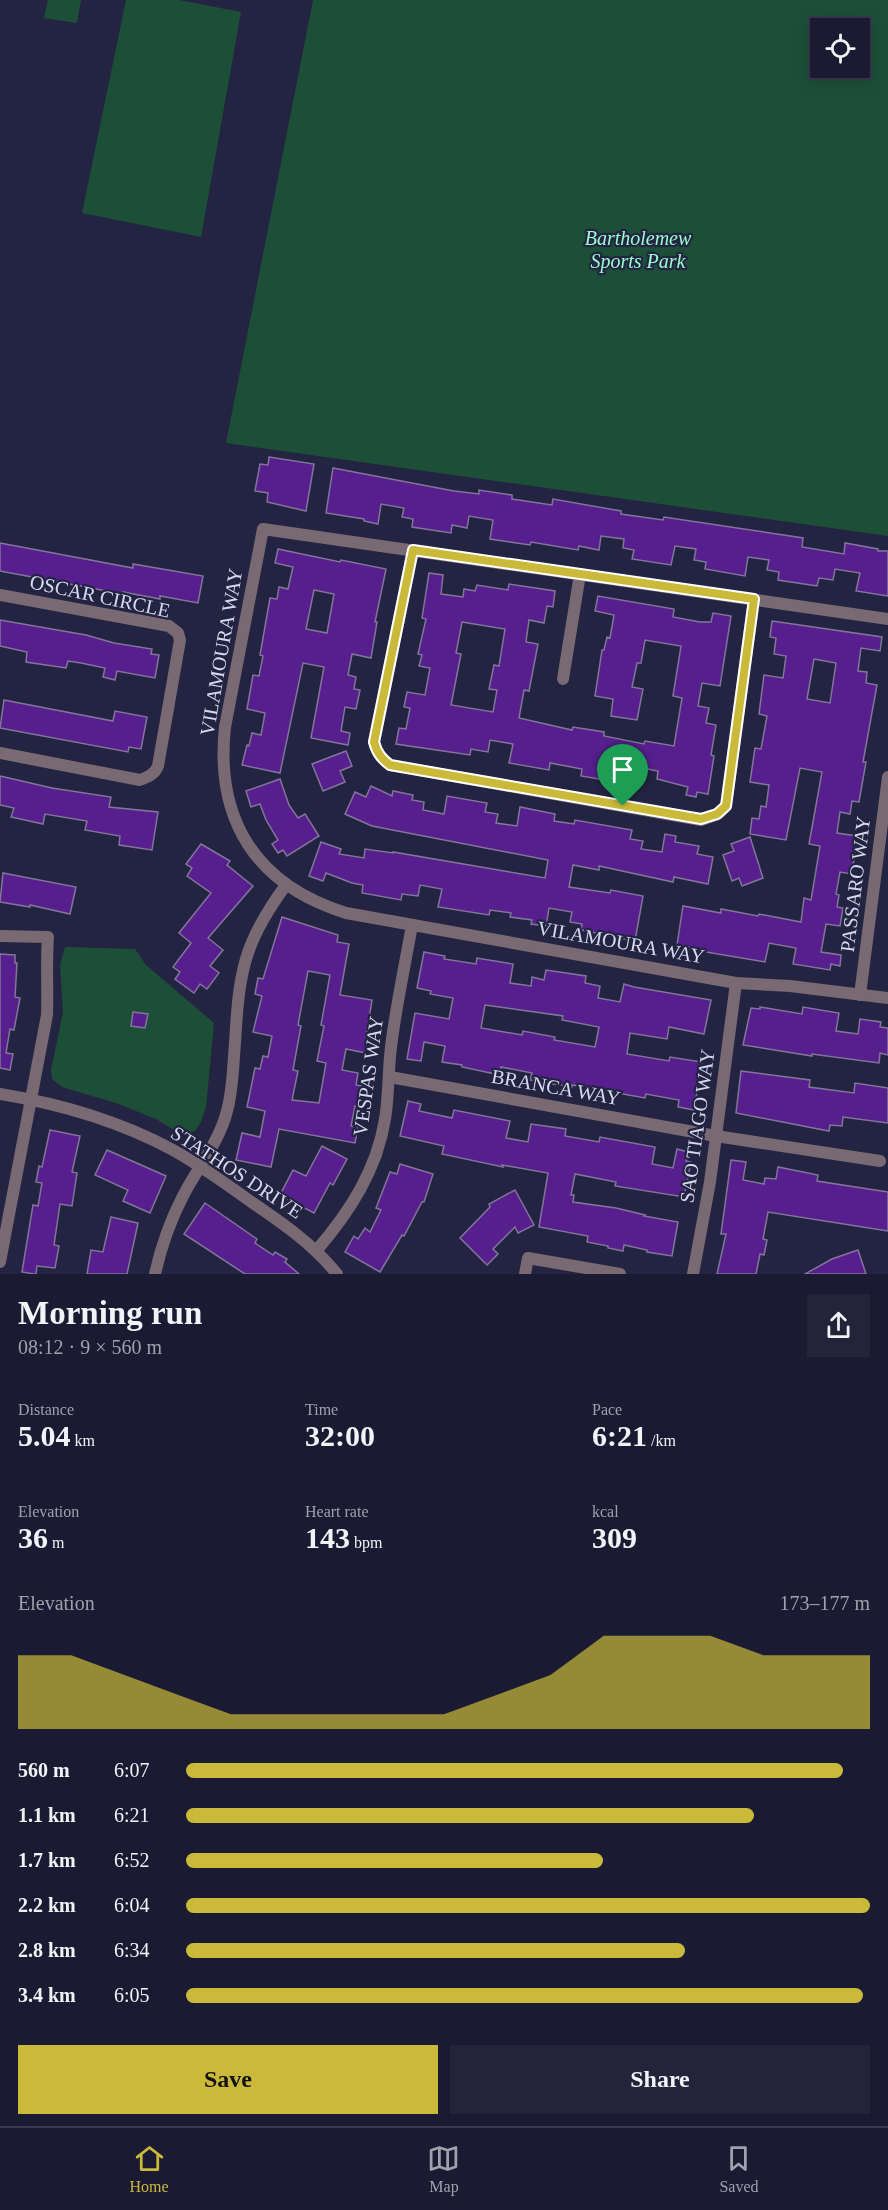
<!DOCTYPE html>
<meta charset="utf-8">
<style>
:root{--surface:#1a1b32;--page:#23243a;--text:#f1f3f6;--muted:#9fa1ac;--line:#38394d;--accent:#cbb939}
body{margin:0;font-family:"Times New Roman",serif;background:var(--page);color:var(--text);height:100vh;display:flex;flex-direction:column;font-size:22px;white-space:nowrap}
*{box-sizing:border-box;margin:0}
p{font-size:20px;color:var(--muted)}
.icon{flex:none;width:33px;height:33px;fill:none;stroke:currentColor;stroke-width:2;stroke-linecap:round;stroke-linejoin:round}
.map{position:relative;height:1274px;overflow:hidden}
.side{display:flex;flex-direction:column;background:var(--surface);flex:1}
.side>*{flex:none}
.tools{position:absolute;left:810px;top:18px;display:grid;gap:12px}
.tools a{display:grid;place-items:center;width:60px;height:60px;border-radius:0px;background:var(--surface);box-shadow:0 3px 15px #0003,0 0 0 2px var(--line);font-size:30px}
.pin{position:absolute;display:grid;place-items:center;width:51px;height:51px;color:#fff;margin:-62px -26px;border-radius:50% 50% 50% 0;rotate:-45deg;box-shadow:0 0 6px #0007}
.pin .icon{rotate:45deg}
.round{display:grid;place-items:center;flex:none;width:63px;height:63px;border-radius:0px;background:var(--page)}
.head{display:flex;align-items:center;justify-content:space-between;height:102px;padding:0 18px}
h1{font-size:33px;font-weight:700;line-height:45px}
.metrics{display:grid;grid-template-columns:repeat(3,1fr);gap:9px;height:102px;padding:6px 18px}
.metrics div{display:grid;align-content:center}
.metrics b{font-size:30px;font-weight:700}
.metrics small{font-size:16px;font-weight:400}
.metrics p{font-size:16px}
.chart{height:168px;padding:12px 18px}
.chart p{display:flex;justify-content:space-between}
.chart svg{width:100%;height:108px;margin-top:6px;fill:var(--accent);opacity:.7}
.button{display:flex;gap:12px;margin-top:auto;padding:12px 18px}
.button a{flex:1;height:69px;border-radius:0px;background:var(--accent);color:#111;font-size:24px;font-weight:700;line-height:69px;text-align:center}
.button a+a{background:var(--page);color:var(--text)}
ul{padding:0 18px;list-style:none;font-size:20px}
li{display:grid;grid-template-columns:96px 72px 1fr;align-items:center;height:45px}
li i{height:15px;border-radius:8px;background:var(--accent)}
.dock{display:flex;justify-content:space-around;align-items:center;height:84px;border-top:2px solid var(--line);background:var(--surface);font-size:16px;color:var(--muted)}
.dock a{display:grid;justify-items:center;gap:3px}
.dock .active{color:var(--accent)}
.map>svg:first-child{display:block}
.green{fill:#1d4f38;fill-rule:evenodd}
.building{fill:#561f8d;stroke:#827599;stroke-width:1.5;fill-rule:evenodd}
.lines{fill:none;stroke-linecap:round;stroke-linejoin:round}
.street{stroke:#796972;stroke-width:12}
.route-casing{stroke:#fff;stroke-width:12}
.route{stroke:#cbb939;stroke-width:8}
.labels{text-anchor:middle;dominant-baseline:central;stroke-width:4.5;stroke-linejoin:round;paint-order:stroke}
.park-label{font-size:20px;font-style:italic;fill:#98fdcb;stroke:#232442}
.street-label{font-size:20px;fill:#d7d9ed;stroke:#232442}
</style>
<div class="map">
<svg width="888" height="1274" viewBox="0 0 888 1274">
<rect width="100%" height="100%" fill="#232442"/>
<g class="green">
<path d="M 48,0 L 81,0 L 77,23 L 44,18 Z"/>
<path d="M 126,0 L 179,0 L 241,12 L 201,237 L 82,213 Z"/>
<path d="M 313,0 L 888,0 L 888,536 L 226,443 ZM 820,28 L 860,28 L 860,68 L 820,68 Z"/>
<path d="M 65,947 L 135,949 L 146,965 L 214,1023 L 206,1107 L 201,1122 L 195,1131 L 188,1133 L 177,1132 L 156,1119 L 116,1103 L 62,1087 L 52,1079 L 51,1070 L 63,1012 L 60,965 Z"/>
</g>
<g class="building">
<path d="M 269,457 L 314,464 L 306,511 L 267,502 L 268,493 L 255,491 L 260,464 L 268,465 Z"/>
<path d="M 333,468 L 454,491 L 479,494 L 479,490 L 512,495 L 512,499 L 552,505 L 553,499 L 621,511 L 621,514 L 663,520 L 664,517 L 803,538 L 802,547 L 844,554 L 845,543 L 878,549 L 878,551 L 888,551 L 888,596 L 856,591 L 860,573 L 835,569 L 833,580 L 819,578 L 817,586 L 778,580 L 779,572 L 767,570 L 769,560 L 748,557 L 745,576 L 705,569 L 706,562 L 694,560 L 696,549 L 675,546 L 671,565 L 632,559 L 634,550 L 623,548 L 624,539 L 601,536 L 599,550 L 579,546 L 578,550 L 531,542 L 530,545 L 490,539 L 493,520 L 469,516 L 467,528 L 452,525 L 451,533 L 412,527 L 413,519 L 402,517 L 404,508 L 381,504 L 378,524 L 364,521 L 364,519 L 326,513 Z"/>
<path d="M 0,543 L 133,568 L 133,564 L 203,576 L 198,603 L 160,596 L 160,599 L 123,592 L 123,594 L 0,571 Z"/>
<path d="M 278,549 L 340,562 L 341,560 L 386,569 L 375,622 L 377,622 L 371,658 L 352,654 L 348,675 L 356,677 L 354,689 L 360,690 L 356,709 L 345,707 L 341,731 L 350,733 L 348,745 L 311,738 L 324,667 L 303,663 L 280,773 L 242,765 L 247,745 L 249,746 L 252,733 L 261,735 L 265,713 L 247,709 L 253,675 L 259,676 L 263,656 L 260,655 L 270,598 L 277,599 L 279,587 L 288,589 L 293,567 L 275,563 ZM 314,590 L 334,594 L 327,633 L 306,629 Z"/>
<path d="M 429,573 L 443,575 L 441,594 L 463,597 L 464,589 L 475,591 L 477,585 L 508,590 L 509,584 L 555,591 L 553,607 L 547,606 L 544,623 L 529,620 L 526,642 L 538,644 L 529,691 L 524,690 L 519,718 L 572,730 L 573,727 L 604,732 L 604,736 L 644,744 L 645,741 L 674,746 L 682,698 L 673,696 L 681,646 L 645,640 L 641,663 L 637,663 L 632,687 L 643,689 L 637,720 L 611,716 L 613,699 L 595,696 L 602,650 L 604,650 L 607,637 L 610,638 L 614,615 L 595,611 L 598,596 L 674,609 L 673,617 L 700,622 L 711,622 L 713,613 L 731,616 L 720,686 L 702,683 L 698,706 L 709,708 L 706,723 L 716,725 L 711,755 L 714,756 L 708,794 L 697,792 L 696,797 L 686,795 L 688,787 L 657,779 L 658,771 L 637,767 L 635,778 L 623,775 L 622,783 L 581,776 L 582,769 L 550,763 L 549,770 L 509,763 L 513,744 L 490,740 L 488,752 L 471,749 L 470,755 L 396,744 L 399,728 L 406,729 L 410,708 L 404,707 L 407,692 L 425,695 L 430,668 L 419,666 L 422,655 L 418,654 L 426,619 L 422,618 ZM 462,622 L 505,629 L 499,666 L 494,665 L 489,689 L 497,690 L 493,712 L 451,705 L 461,654 L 456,653 Z"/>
<path d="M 0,620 L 86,635 L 114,643 L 152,649 L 151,654 L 159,655 L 155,678 L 117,671 L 115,680 L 103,677 L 105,668 L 81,663 L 68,661 L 66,668 L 26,662 L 27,652 L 0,646 Z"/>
<path d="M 772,621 L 882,637 L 880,651 L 861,648 L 858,671 L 867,672 L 866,683 L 877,685 L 863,762 L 866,762 L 859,802 L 852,801 L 850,814 L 840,812 L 837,833 L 857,836 L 852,874 L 840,872 L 836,894 L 839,895 L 837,907 L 843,908 L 840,926 L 826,924 L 821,952 L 841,955 L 840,966 L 831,964 L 830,970 L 793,964 L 796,948 L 769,943 L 765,962 L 688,949 L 689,947 L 677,945 L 683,906 L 721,913 L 721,909 L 758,916 L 759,914 L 801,922 L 804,898 L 811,900 L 820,846 L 809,844 L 822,772 L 800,768 L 786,840 L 750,834 L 752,818 L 759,819 L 761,806 L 766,807 L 769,785 L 750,782 L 755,748 L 761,749 L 767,716 L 759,714 L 764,675 L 783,678 L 786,656 L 774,654 L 776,638 L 770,637 ZM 814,659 L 836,663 L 830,703 L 807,699 Z"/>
<path d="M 4,700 L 113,721 L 115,711 L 147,717 L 141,749 L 129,747 L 128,752 L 0,728 Z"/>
<path d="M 346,751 L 352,766 L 340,771 L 345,782 L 323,791 L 312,764 Z"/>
<path d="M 0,776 L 52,788 L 111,797 L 109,807 L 158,812 L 152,850 L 119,845 L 120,836 L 85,830 L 87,821 L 45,814 L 43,824 L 11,817 L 14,808 L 0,805 Z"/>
<path d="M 280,779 L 289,805 L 298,818 L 305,814 L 319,836 L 287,856 L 283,850 L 278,853 L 272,844 L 278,840 L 266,820 L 260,804 L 251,807 L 246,791 Z"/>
<path d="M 371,786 L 392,796 L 393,791 L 413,795 L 412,800 L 424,802 L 423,810 L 444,814 L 447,796 L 487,803 L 485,812 L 498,814 L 496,823 L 517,826 L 520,807 L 555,814 L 554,821 L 574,824 L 575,820 L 632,830 L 630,839 L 643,841 L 641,849 L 662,852 L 665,834 L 676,836 L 675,842 L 699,846 L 697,854 L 713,857 L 708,884 L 674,877 L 673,882 L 599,866 L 599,870 L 573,865 L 569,887 L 610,893 L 611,890 L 643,896 L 635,941 L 581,930 L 582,924 L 570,922 L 572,912 L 549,908 L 546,926 L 531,924 L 532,920 L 510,917 L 511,913 L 490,910 L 489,915 L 438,907 L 442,889 L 420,885 L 418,896 L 402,894 L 401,900 L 362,893 L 363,885 L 352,883 L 326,873 L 323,881 L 309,876 L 321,842 L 341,849 L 339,854 L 364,858 L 365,849 L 393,853 L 393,852 L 545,878 L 548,860 L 372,826 L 345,814 L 355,792 L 366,797 Z"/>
<path d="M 750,837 L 763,878 L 742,886 L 739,878 L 732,881 L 723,855 L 734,851 L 731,844 Z"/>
<path d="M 201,844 L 230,861 L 227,865 L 253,886 L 208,938 L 223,950 L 210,966 L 219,973 L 207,989 L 200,984 L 194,993 L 175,979 L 180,972 L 173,967 L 191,943 L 179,933 L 211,893 L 187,876 L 192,868 L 186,864 Z"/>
<path d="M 3,873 L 76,887 L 70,914 L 30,905 L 30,907 L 0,902 Z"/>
<path d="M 282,917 L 338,935 L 337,942 L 349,944 L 340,995 L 372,1000 L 366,1037 L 368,1038 L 366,1053 L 346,1049 L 342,1070 L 358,1073 L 356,1085 L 362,1086 L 358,1106 L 355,1106 L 351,1126 L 358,1127 L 355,1143 L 279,1129 L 271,1167 L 236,1160 L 242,1133 L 260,1137 L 265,1111 L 247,1107 L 255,1068 L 260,1069 L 263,1056 L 268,1057 L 272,1036 L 253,1032 L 262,996 L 255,994 L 258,978 L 263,979 ZM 308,971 L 330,975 L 321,1025 L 324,1026 L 317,1061 L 326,1063 L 319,1103 L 292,1100 L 298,1071 L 293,1070 L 301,1026 L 298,1025 Z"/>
<path d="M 424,952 L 445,956 L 444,959 L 476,964 L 477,958 L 513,964 L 510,983 L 531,986 L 532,977 L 544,980 L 546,970 L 586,976 L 585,983 L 600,986 L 598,998 L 620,1002 L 624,984 L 634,987 L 711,1000 L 704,1034 L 669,1027 L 667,1039 L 630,1033 L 627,1054 L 669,1061 L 670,1057 L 702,1062 L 694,1110 L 678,1107 L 679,1100 L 646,1094 L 645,1098 L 572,1085 L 572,1087 L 546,1083 L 530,1080 L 532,1073 L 501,1067 L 500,1075 L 462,1067 L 462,1065 L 442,1062 L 445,1046 L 424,1042 L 421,1061 L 407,1059 L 415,1013 L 449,1019 L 453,998 L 430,994 L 431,991 L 417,988 ZM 485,1005 L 563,1016 L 562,1020 L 599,1027 L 595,1047 L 554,1040 L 555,1037 L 523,1031 L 522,1035 L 481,1028 Z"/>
<path d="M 0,954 L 15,955 L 15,963 L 17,963 L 15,997 L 20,998 L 14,1030 L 10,1029 L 6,1053 L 13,1054 L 10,1070 L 0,1068 Z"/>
<path d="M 760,1007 L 802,1014 L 803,1007 L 839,1013 L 836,1031 L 858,1034 L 860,1019 L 881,1022 L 880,1027 L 888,1028 L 888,1055 L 880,1053 L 879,1063 L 812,1054 L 812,1056 L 743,1045 L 751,1008 L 760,1009 Z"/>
<path d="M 133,1012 L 148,1014 L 145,1028 L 131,1026 Z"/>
<path d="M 741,1071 L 810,1080 L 809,1087 L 854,1093 L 855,1083 L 888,1088 L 888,1123 L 843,1117 L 842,1126 L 830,1125 L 829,1131 L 736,1113 Z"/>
<path d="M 408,1101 L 421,1104 L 419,1111 L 452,1118 L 454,1110 L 510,1121 L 506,1138 L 528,1142 L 531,1124 L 566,1129 L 565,1136 L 599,1142 L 600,1137 L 655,1147 L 652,1164 L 673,1168 L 677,1149 L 688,1152 L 686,1161 L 691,1162 L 684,1197 L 615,1186 L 616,1182 L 575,1174 L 571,1195 L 574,1195 L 573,1202 L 616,1208 L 645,1215 L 644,1216 L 678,1222 L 672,1256 L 647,1252 L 647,1250 L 624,1245 L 623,1251 L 608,1248 L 608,1246 L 587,1242 L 588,1236 L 539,1227 L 548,1173 L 502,1165 L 503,1167 L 442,1154 L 444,1146 L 400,1136 Z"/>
<path d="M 50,1130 L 80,1136 L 72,1172 L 77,1173 L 72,1206 L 60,1204 L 54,1245 L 59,1246 L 55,1268 L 37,1266 L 36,1274 L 34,1274 L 22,1272 L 33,1205 L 38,1206 L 42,1183 L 36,1182 L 39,1166 L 42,1167 Z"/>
<path d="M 322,1146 L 347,1159 L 333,1185 L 330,1183 L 314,1213 L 280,1195 L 293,1170 L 306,1176 Z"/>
<path d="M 107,1150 L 166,1176 L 150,1213 L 123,1201 L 128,1190 L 95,1175 Z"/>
<path d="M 731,1160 L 746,1162 L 743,1180 L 764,1184 L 765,1178 L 776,1179 L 778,1167 L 818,1175 L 817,1181 L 888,1192 L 888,1231 L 768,1212 L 763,1239 L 767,1240 L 764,1255 L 760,1254 L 756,1274 L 717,1274 L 726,1234 L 721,1234 Z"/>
<path d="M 400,1164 L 433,1174 L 424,1202 L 422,1202 L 404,1236 L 402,1235 L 380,1272 L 345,1252 L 354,1236 L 358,1239 L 365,1228 L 370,1232 L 381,1210 L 376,1208 L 390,1172 L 397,1174 Z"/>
<path d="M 515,1190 L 534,1225 L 518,1233 L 515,1227 L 493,1249 L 498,1254 L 487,1265 L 460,1238 L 490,1207 L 489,1204 Z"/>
<path d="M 205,1203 L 257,1239 L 255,1243 L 273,1255 L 275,1252 L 287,1259 L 285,1262 L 299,1274 L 245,1274 L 184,1234 Z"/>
<path d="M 111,1217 L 138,1223 L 127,1274 L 87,1274 L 91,1250 L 103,1252 Z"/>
<path d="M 858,1250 L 866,1274 L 805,1274 L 832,1259 Z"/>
</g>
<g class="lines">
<g class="street">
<path d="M 413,550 L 374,742 C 377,753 381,758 390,765 L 701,820 L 718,814 L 726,806 L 754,599"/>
<path d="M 0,595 L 169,626 L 178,633 L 180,640 L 158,766 C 155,774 148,777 140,780 L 0,753"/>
<path d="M 888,619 L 263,529 L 225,727 C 215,820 256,885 346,913 L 736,983 L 790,986 L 888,998"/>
<path d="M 563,679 L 580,574"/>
<path d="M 0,936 L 48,937 C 46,963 48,989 47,1015 L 0,1262"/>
<path d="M 860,995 L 888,777"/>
<path d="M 390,1077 L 716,1136 L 880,1161"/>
<path d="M 0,1094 C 61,1104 119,1121 173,1150 C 200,1165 225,1183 250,1201 C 281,1222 313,1244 337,1274"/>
<path d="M 316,1251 C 349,1213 377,1170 385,1119 C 389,1095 388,1071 391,1047 C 396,1006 405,965 412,925"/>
<path d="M 155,1274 C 161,1247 170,1221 183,1196 C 197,1168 219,1143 227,1111 C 233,1089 233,1066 235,1043 C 239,973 243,943 286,885"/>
<path d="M 525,1274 L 528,1258 L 620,1274"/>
<path d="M 693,1274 L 710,1182 L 736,983"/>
</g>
</g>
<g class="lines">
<defs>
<path id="route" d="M 413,550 L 754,599 L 726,806 L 717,814 L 701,819 L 390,765 C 381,758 377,753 374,742 Z"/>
</defs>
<use href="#route" class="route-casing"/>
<use href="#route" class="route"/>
</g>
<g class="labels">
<g class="park-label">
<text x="638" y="238">Bartholemew<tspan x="638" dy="23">Sports Park</tspan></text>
</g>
<g class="street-label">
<text transform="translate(100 596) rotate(12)">OSCAR CIRCLE</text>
<text transform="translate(221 652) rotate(-80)">VILAMOURA WAY</text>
<text transform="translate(855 884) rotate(-83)">PASSARO WAY</text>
<text transform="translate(621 942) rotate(10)">VILAMOURA WAY</text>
<text transform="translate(368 1076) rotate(-82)">VESPAS WAY</text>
<text transform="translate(556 1087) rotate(10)">BRANCA WAY</text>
<text transform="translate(697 1126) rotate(-82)">SAO TIAGO WAY</text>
<text transform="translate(237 1172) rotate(33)">STATHOS DRIVE</text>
</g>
</g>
</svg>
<div class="tools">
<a><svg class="icon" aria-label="locate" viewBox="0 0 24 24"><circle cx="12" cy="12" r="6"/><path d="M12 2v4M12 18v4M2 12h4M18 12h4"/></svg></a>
</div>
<div class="pin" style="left:623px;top:806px;background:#1e9e55"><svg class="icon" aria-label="arrive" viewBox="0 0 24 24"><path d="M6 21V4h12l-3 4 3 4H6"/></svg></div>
</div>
<section class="side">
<div class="head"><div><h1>Morning run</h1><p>08:12 · 9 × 560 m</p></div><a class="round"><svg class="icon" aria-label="share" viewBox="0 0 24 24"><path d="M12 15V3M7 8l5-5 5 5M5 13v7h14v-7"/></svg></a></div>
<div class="metrics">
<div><p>Distance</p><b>5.04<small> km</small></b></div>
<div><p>Time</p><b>32:00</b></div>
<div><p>Pace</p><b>6:21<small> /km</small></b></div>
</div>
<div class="metrics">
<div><p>Elevation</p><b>36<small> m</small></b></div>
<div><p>Heart rate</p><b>143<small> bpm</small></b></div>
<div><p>kcal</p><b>309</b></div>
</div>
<div class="chart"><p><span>Elevation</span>173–177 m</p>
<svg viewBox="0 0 160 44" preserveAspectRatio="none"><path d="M0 44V14L10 14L20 22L30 30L40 38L50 38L60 38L70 38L80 38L90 30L100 22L110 6L120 6L130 6L140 14L150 14L160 14V44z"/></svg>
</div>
<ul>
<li><b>560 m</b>6:07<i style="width:96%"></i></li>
<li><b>1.1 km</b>6:21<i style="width:83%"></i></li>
<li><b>1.7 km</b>6:52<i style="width:61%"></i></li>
<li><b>2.2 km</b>6:04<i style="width:100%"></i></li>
<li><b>2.8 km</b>6:34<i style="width:73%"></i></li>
<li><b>3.4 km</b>6:05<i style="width:99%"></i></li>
</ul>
<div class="button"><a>Save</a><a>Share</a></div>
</section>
<nav class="dock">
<a class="active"><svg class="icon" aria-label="home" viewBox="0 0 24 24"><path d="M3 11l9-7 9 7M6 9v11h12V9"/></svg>Home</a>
<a><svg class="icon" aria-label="map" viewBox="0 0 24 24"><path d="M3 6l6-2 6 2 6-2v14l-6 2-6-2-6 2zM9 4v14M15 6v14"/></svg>Map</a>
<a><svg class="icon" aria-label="saved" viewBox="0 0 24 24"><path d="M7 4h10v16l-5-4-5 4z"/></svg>Saved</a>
</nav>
